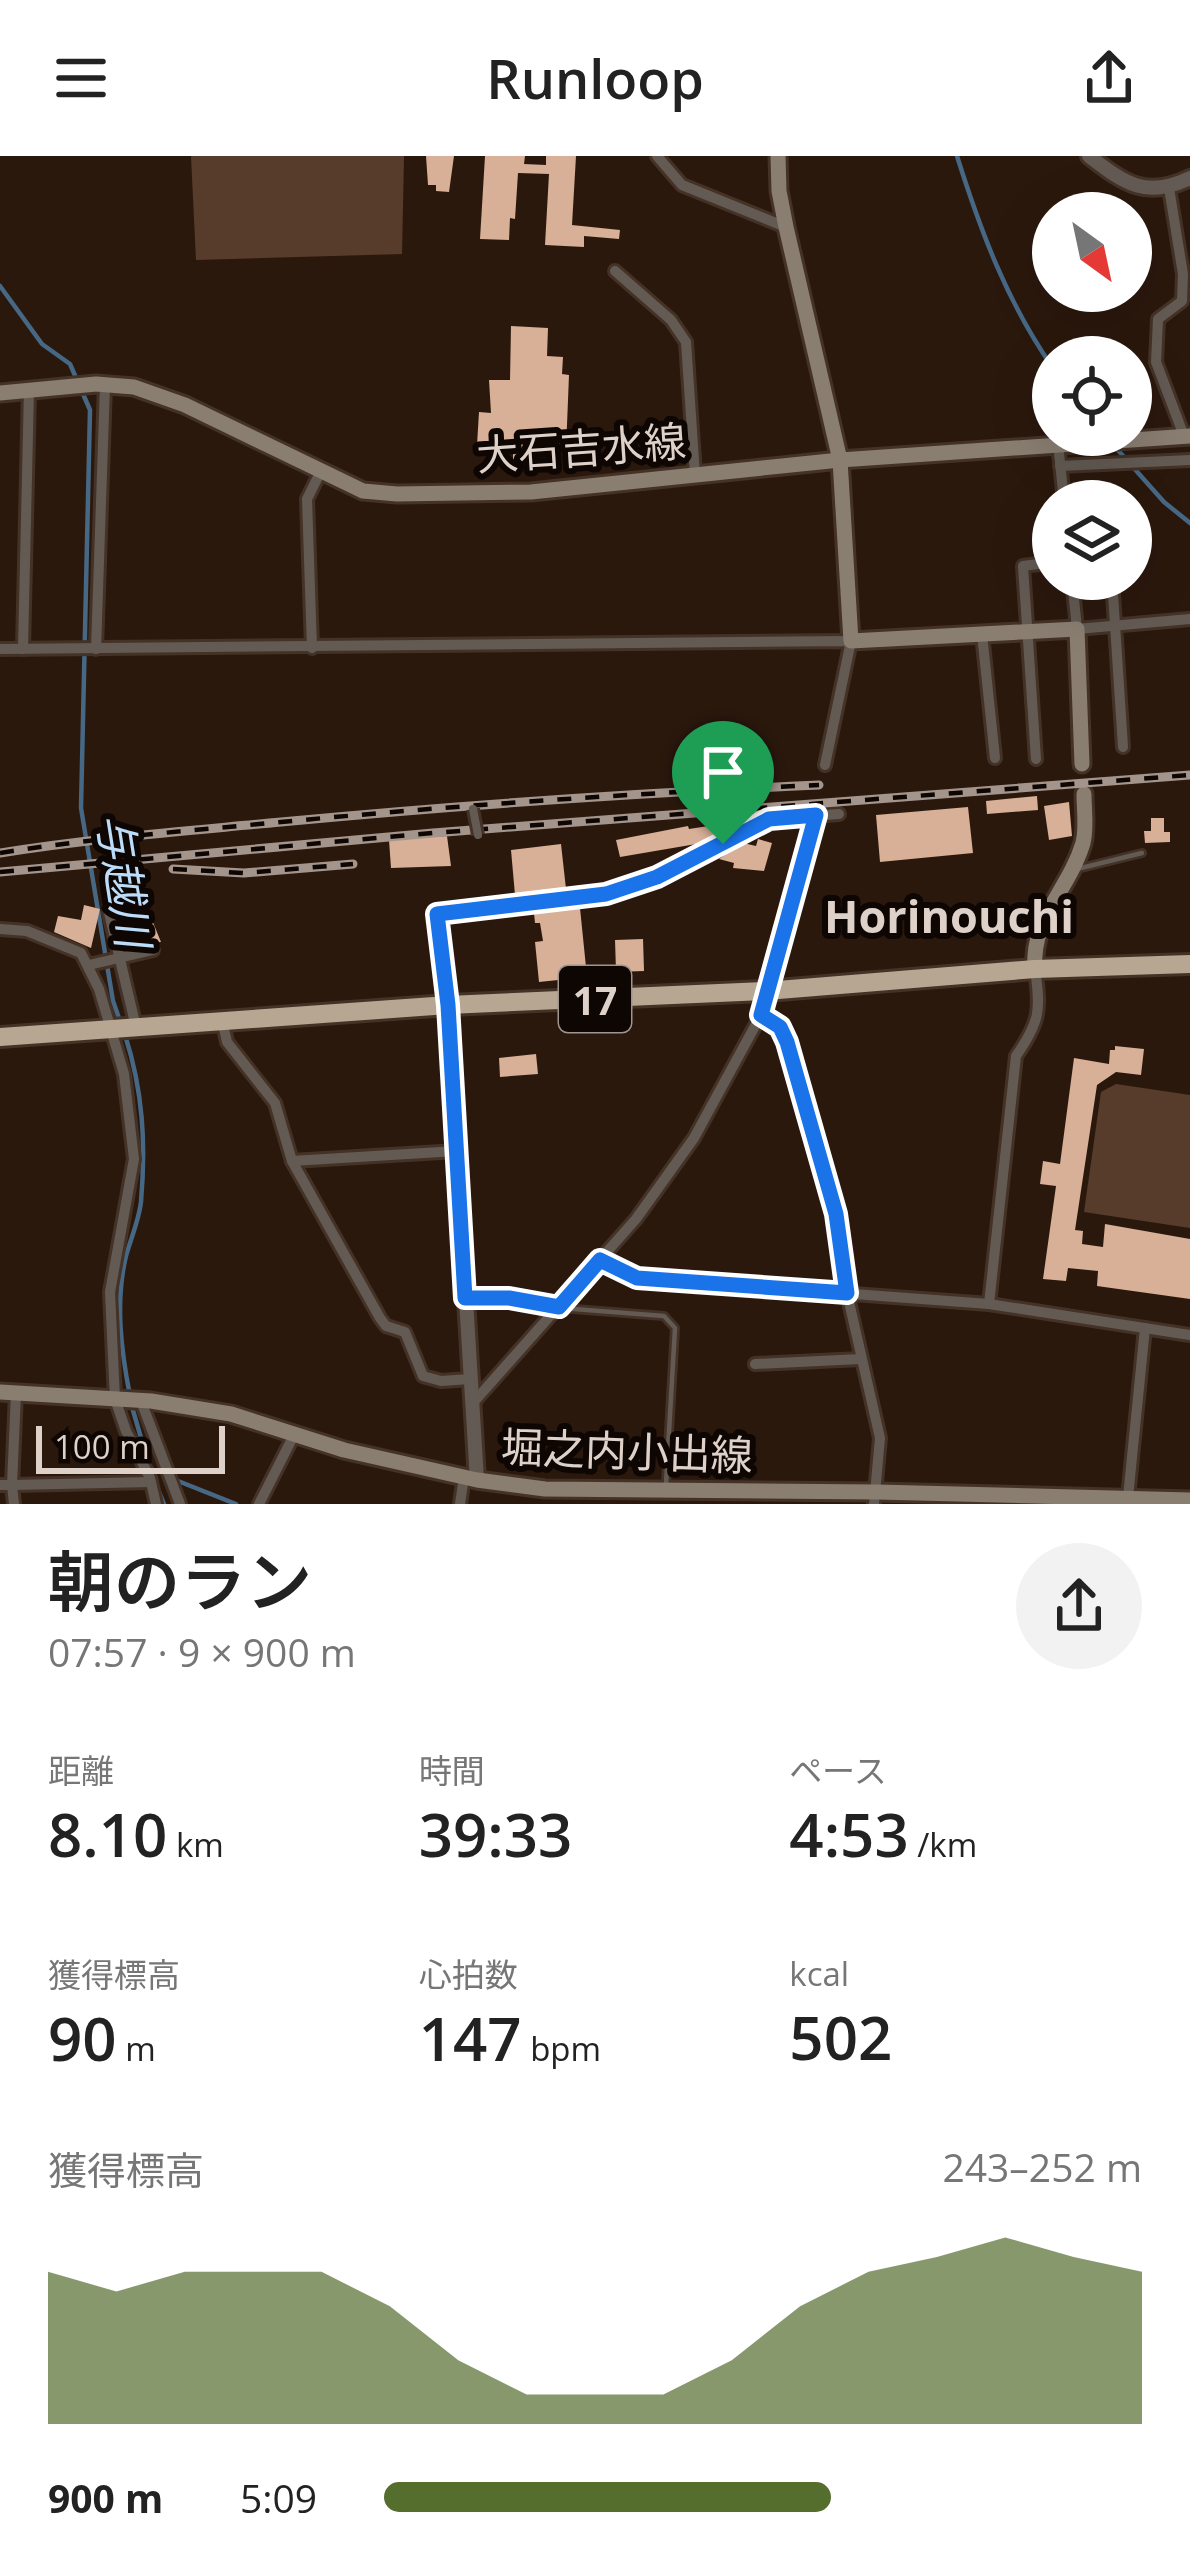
<!DOCTYPE html>
<html lang="ja">
<meta charset="utf-8">
<style>
:root{--surface:#fff;--page:#f2f2f2;--text:#222;--muted:#767676;--accent:#556e2e}
body{margin:0;font-family:"Open Sans","Noto Sans JP",sans-serif;background:var(--page);color:var(--text);height:100vh;display:flex;flex-direction:column;font-size:45px;white-space:nowrap}
*{box-sizing:border-box;margin:0}
p{font-size:39px;color:var(--muted)}
.icon{flex:none;width:66px;height:66px;fill:none;stroke:currentColor;stroke-width:2;stroke-linecap:round;stroke-linejoin:round}
.map{position:relative;height:1348px;overflow:hidden}
.details{display:flex;flex-direction:column;background:var(--surface);flex:1}
.details>*{flex:none}
.needle{width:78px;rotate:147deg}
.controls{position:absolute;left:1032px;top:36px;display:grid;gap:24px}
.controls a{display:grid;place-items:center;width:120px;height:120px;border-radius:50%;background:var(--surface);box-shadow:0 12px 48px #0002;font-size:60px}
.scale{position:absolute;left:36px;bottom:30px;width:189px;box-sizing:border-box;padding-left:12px;border:6px solid #ded1c9;border-top:0;font-size:33px;line-height:42px;white-space:nowrap;color:#ded1c9;-webkit-text-stroke:9px #0e0603;paint-order:stroke}
.pin{position:absolute;display:grid;place-items:center;width:102px;height:102px;color:#fff;margin:-123px -51px;border-radius:50% 50% 50% 0;rotate:-45deg;box-shadow:0 0 12px #0007}
.pin .icon{rotate:45deg}
.round{display:grid;place-items:center;flex:none;width:126px;height:126px;border-radius:63px;background:var(--page)}
.head{display:flex;align-items:center;justify-content:space-between;height:204px;padding:0 48px}
h1{font-size:66px;font-weight:600;line-height:90px}
.figures{display:grid;grid-template-columns:repeat(3,1fr);gap:18px;height:204px;padding:12px 48px}
.figures div{display:grid;align-content:center}
.figures b{font-size:60px;font-weight:600}
.figures small{font-size:33px;font-weight:400}
.figures p{font-size:33px}
.chart{height:336px;padding:24px 48px}
.chart p{display:flex;justify-content:space-between}
.chart svg{width:100%;height:216px;margin-top:12px;fill:var(--accent);opacity:.7}
ul{padding:0 48px;list-style:none;font-size:39px}
li{display:grid;grid-template-columns:192px 144px 1fr;align-items:center;height:90px}
li i{height:30px;border-radius:15px;background:var(--accent)}
header{display:flex;justify-content:space-between;align-items:center;height:156px;padding:0 48px;background:var(--surface);font-size:54px;font-weight:600}
.map>svg:first-child{display:block}
.green{fill:#583c2b}
.lines{fill:none;stroke-linecap:round;stroke-linejoin:round}
.stream{stroke:#476885;stroke-width:4.5}
.building{fill:#d8af97}
.service-casing{stroke:#443227;stroke-width:10}
.minor-casing{stroke:#443227;stroke-width:16}
.tertiary-casing{stroke:#443227;stroke-width:20}
.secondary-casing{stroke:#443227;stroke-width:21}
.trunk-casing{stroke:#443227;stroke-width:24}
.service{stroke:#635b53;stroke-width:4.5}
.minor{stroke:#635b53;stroke-width:10}
.tertiary{stroke:#635b53;stroke-width:14}
.secondary{stroke:#8a7e71;stroke-width:15}
.trunk{stroke:#b7a692;stroke-width:18}
.rail-casing{stroke:#a4958c;stroke-width:9}
.rail{stroke:#0e0603;stroke-width:4.5;stroke-dasharray:14;stroke-linecap:butt}
.pedestrian-bridge-casing{stroke:#443227;stroke-width:14;stroke-linecap:butt}
.pedestrian-bridge{stroke:#635b53;stroke-width:8}
.route-casing{stroke:#fff;stroke-width:24}
.route{stroke:#1a73e8;stroke-width:15}
.labels{text-anchor:middle;dominant-baseline:central;stroke-width:12;stroke-linejoin:round;paint-order:stroke}
.shield{fill:#0e0603;stroke:#a0948e;stroke-width:3}
.shield-label{font-size:39px;font-weight:bold;fill:#ded1c9}
.street-label{font-size:42px;fill:#ded1c9;stroke:#0e0603}
.water-label{font-size:45px;font-style:italic;fill:#bcddfa;stroke:#0e0603}
.neighbourhood-label{font-size:45px;font-weight:bold;fill:#ded1c9;stroke:#0e0603}
</style>
<header><svg class="icon" aria-label="menu" viewBox="0 0 24 24"><path d="M4 6h16M4 12h16M4 18h16"/></svg>Runloop<svg class="icon" aria-label="share" viewBox="0 0 24 24"><path d="M12 15V3M7 8l5-5 5 5M5 13v7h14v-7"/></svg></header>
<div class="map">
<svg width="1190" height="1348" viewBox="0 0 1190 1348">
<rect width="100%" height="100%" fill="#2b180d"/>
<g class="green">
<path d="M 191,0 L 404,0 L 402,98 L 196,104 Z"/>
<path d="M 1116,928 L 1190,939 L 1190,1072 L 1084,1056 L 1101,936 Z"/>
</g>
<g class="lines">
<g class="stream">
<path d="M 957,0 C 981,76 1007,146 1053,212"/>
<path d="M 0,130 L 42,188 L 70,208 L 90,254 L 81,652 L 113,845 L 121,868"/>
<path d="M 1116,292 L 1164,346 L 1190,367"/>
<path d="M 125,879 C 143,935 146,987 141,1046 C 139,1064 131,1082 126,1100 C 115,1146 121,1194 130,1240"/>
<path d="M 132,1251 L 149,1309"/>
<path d="M 178,1325 L 236,1348"/>
<path d="M 157,1331 L 164,1348"/>
</g>
</g>
<g class="building">
<path d="M 426,0 L 454,0 L 449,36 L 436,35 L 436,29 L 428,29 Z"/>
<path d="M 485,0 L 525,0 L 524,8 L 546,9 L 546,0 L 576,0 L 572,69 L 620,74 L 619,83 L 584,80 L 584,91 L 545,89 L 549,18 L 518,17 L 515,63 L 510,62 L 509,84 L 480,83 Z"/>
<path d="M 511,170 L 548,172 L 547,200 L 563,201 L 562,218 L 569,219 L 566,294 L 536,292 L 534,305 L 525,309 L 513,303 L 513,291 L 477,289 L 479,256 L 491,257 L 489,224 L 510,224 Z"/>
<path d="M 1037,640 L 1038,654 L 987,658 L 986,645 Z"/>
<path d="M 1069,646 L 1072,680 L 1049,684 L 1044,650 Z"/>
<path d="M 968,651 L 973,697 L 880,706 L 876,659 Z"/>
<path d="M 1151,662 L 1164,662 L 1164,676 L 1170,676 L 1170,686 L 1145,687 L 1144,675 L 1151,675 Z"/>
<path d="M 728,667 L 728,673 L 702,687 L 620,701 L 616,684 L 688,670 L 689,673 Z"/>
<path d="M 447,680 L 451,710 L 391,712 L 389,684 Z"/>
<path d="M 758,683 L 772,687 L 764,715 L 733,712 L 734,707 L 719,703 L 743,687 L 756,690 Z"/>
<path d="M 561,688 L 566,733 L 515,739 L 511,694 Z"/>
<path d="M 125,732 L 128,756 L 137,757 L 139,769 L 152,764 L 161,786 L 139,787 L 132,772 L 123,774 L 111,733 Z"/>
<path d="M 84,749 L 100,753 L 91,792 L 54,776 L 58,760 L 81,764 Z"/>
<path d="M 580,752 L 587,821 L 539,826 L 535,786 L 543,785 L 540,767 L 535,767 L 534,757 Z"/>
<path d="M 643,783 L 644,815 L 616,816 L 615,784 Z"/>
<path d="M 1115,890 L 1144,893 L 1141,919 L 1116,916 L 1097,929 L 1075,1074 L 1083,1075 L 1082,1088 L 1103,1091 L 1105,1068 L 1190,1083 L 1190,1143 L 1097,1130 L 1098,1115 L 1068,1112 L 1066,1125 L 1043,1123 L 1056,1030 L 1040,1028 L 1043,1005 L 1060,1008 L 1074,902 L 1109,908 L 1110,894 L 1115,894 Z"/>
<path d="M 536,898 L 538,918 L 500,921 L 499,902 Z"/>
</g>
<g class="lines">
<defs>
<g id="service">
<path d="M 1077,713 L 1142,697"/>
<path d="M 561,1152 L 664,1160 L 675,1172 L 666,1328"/>
</g>
<g id="minor">
<path d="M 657,0 L 682,29 L 786,71"/>
<path d="M 1169,32 L 1183,118 L 1182,145 L 1158,163 L 1156,206 L 1184,280"/>
<path d="M 615,115 L 671,164 L 686,186 L 695,319"/>
<path d="M 1058,287 L 1064,345"/>
<path d="M 1060,310 L 1190,304"/>
<path d="M 1063,339 L 1086,345"/>
<path d="M 1072,423 L 1077,473 L 1190,463"/>
<path d="M 1112,423 L 1123,591"/>
<path d="M 982,478 L 995,602"/>
<path d="M 312,492 L 307,343 L 320,317"/>
<path d="M 0,493 L 851,485 L 825,609"/>
<path d="M 23,493 L 29,234"/>
<path d="M 96,493 L 105,229"/>
<path d="M 1036,603 L 1023,410 L 1053,406"/>
<path d="M 109,757 L 136,871"/>
<path d="M 437,759 L 606,738 L 657,721 L 769,663 L 839,658"/>
<path d="M 0,773 L 27,775 L 81,797 L 99,833 L 124,918 L 134,1003 L 110,1136 L 115,1243 L 126,1275 L 150,1322 L 156,1348"/>
<path d="M 89,809 L 153,794"/>
<path d="M 761,859 L 780,871 L 787,886 L 836,1058 L 847,1137 L 880,1282 L 874,1348"/>
<path d="M 222,864 L 227,886 L 275,947 L 292,1005 L 380,1162 L 386,1170 L 405,1176 L 423,1220 L 441,1225 L 470,1223"/>
<path d="M 292,1005 L 457,995"/>
<path d="M 600,1104 L 637,1122 L 989,1148 L 1190,1179"/>
<path d="M 465,1142 L 509,1142 L 558,1151"/>
<path d="M 989,1148 L 1016,900 C 1040,866 1041,854 1035,813"/>
<path d="M 755,1208 L 861,1203"/>
<path d="M 16,1237 L 12,1329 L 151,1326"/>
<path d="M 141,1245 L 180,1348"/>
<path d="M 472,1248 L 636,1063 L 694,982 L 761,859 L 816,659"/>
<path d="M 0,1329 L 12,1329 L 14,1348"/>
<path d="M 1128,1341 L 1145,1172"/>
<path d="M 259,1348 L 295,1277"/>
<path d="M 460,1348 L 464,1321"/>
</g>
<g id="tertiary">
<path d="M 1089,0 C 1125,28 1146,43 1190,22"/>
<path d="M 448,849 L 477,1324"/>
</g>
<g id="secondary">
<path d="M 778,0 L 779,35 L 786,71 L 840,304 L 851,485 L 1077,473 L 1082,608"/>
<path d="M 0,237 L 96,228 L 134,231 L 185,249 L 363,335 L 397,338 L 531,336 L 840,304 L 1190,280"/>
<path d="M 437,759 L 448,849"/>
<path d="M 1035,813 C 1031,762 1069,734 1083,687 C 1087,672 1084,654 1084,638"/>
<path d="M 0,1236 L 151,1245 L 231,1258 L 344,1294 L 477,1324 L 545,1333 L 877,1336 L 1190,1344"/>
</g>
<path id="trunk" d="M 0,881 L 448,849 L 766,835 L 1035,813 L 1190,808"/>
</defs>
<use href="#service" class="service-casing"/>
<use href="#minor" class="minor-casing"/>
<use href="#tertiary" class="tertiary-casing"/>
<use href="#secondary" class="secondary-casing"/>
<use href="#trunk" class="trunk-casing"/>
<use href="#service" class="service"/>
<use href="#minor" class="minor"/>
<use href="#tertiary" class="tertiary"/>
<use href="#secondary" class="secondary"/>
<use href="#trunk" class="trunk"/>
<defs>
<g id="rail">
<path d="M 0,697 C 93,682 187,675 281,666 C 460,649 639,637 819,629"/>
<path d="M 173,713 L 244,717 L 353,708"/>
<path d="M 0,716 L 433,677 L 1190,619"/>
</g>
</defs>
<use href="#rail" class="rail-casing"/>
<use href="#rail" class="rail"/>
<defs>
<path id="pedestrian-bridge" d="M 473,653 L 478,679"/>
</defs>
<use href="#pedestrian-bridge" class="pedestrian-bridge-casing"/>
<use href="#pedestrian-bridge" class="pedestrian-bridge"/>
</g>
<g class="lines">
<defs>
<path id="route" d="M 816,659 L 761,859 L 780,871 L 787,886 L 836,1058 L 847,1137 L 637,1122 L 600,1104 L 559,1151 L 509,1142 L 465,1142 L 448,849 L 437,758 L 606,738 L 657,721 L 769,663 Z"/>
</defs>
<use href="#route" class="route-casing"/>
<use href="#route" class="route"/>
</g>
<g class="labels">
<rect class="shield" x="559" y="810" width="72" height="66" rx="9"/>
<g class="shield-label">
<text x="595" y="843">17</text>
</g>
<g class="street-label">
<text transform="translate(581 291) rotate(-4)">大石吉水線</text>
<text transform="translate(627 1294) rotate(2)">堀之内小出線</text>
</g>
<g class="water-label">
<text transform="translate(125 724) rotate(81)">与越川</text>
</g>
<g class="neighbourhood-label">
<text x="949" y="759">Horinouchi</text>
</g>
</g>
</svg>
<div class="controls">
<a><svg class="needle" viewBox="-14 -14 28 28"><path d="M0-13l5 13h-10z" fill="#e53935"/><path d="M0 13l5-13h-10z" fill="#767676"/></svg></a>
<a><svg class="icon" aria-label="locate" viewBox="0 0 24 24"><circle cx="12" cy="12" r="6"/><path d="M12 2v4M12 18v4M2 12h4M18 12h4"/></svg></a>
<a><svg class="icon" aria-label="layers" viewBox="0 0 24 24"><path d="M12 4l9 5-9 5-9-5zM3 14l9 5 9-5"/></svg></a>
</div>
<div class="scale">100 m</div>
<div class="pin" style="left:723px;top:688px;background:#1e9e55"><svg class="icon" aria-label="arrive" viewBox="0 0 24 24"><path d="M6 21V4h12l-3 4 3 4H6"/></svg></div>
</div>
<section class="details">
<div class="head"><div><h1>朝のラン</h1><p>07:57 · 9 × 900 m</p></div><a class="round"><svg class="icon" aria-label="share" viewBox="0 0 24 24"><path d="M12 15V3M7 8l5-5 5 5M5 13v7h14v-7"/></svg></a></div>
<div class="figures">
<div><p>距離</p><b>8.10<small> km</small></b></div>
<div><p>時間</p><b>39:33</b></div>
<div><p>ペース</p><b>4:53<small> /km</small></b></div>
</div>
<div class="figures">
<div><p>獲得標高</p><b>90<small> m</small></b></div>
<div><p>心拍数</p><b>147<small> bpm</small></b></div>
<div><p>kcal</p><b>502</b></div>
</div>
<div class="chart"><p><span>獲得標高</span>243–252 m</p>
<svg viewBox="0 0 160 44" preserveAspectRatio="none"><path d="M0 44V13L10 17L20 13L30 13L40 13L50 20L60 31L70 38L80 38L90 38L100 31L110 20L120 13L130 10L140 6L150 10L160 13V44z"/></svg>
</div>
<ul>
<li><b>900 m</b>5:09<i style="width:59%"></i></li>
</ul>
</section>
